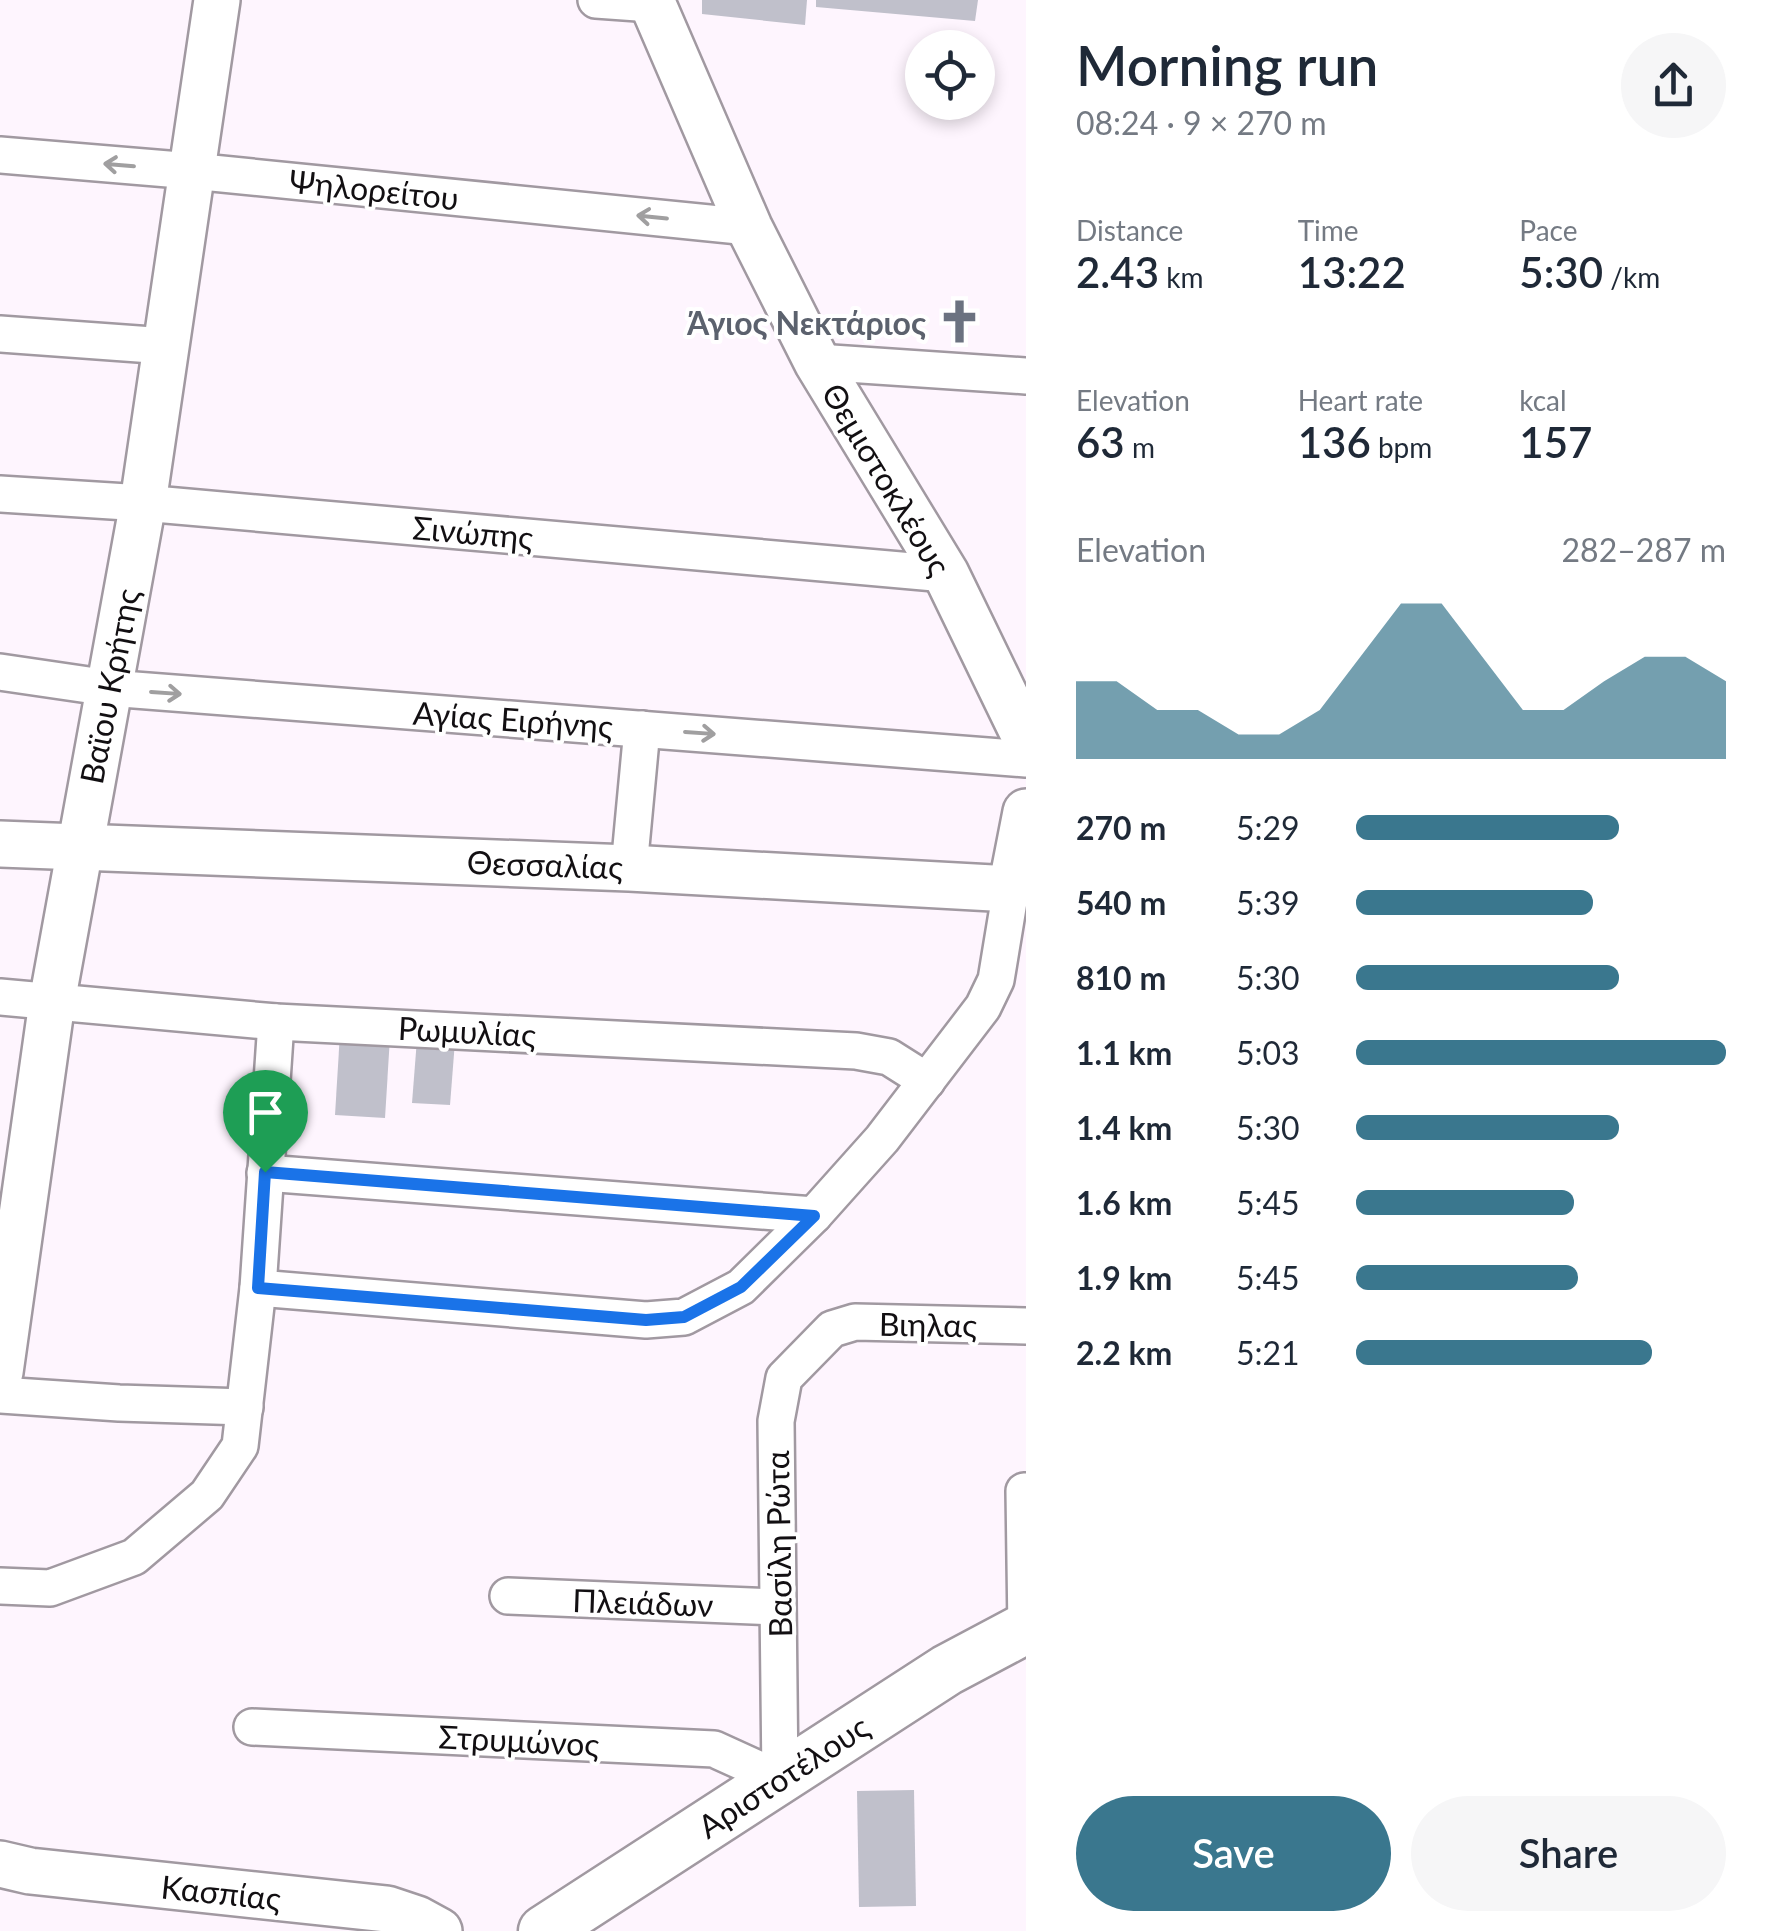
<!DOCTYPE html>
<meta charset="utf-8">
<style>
:root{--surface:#fff;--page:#f6f6f7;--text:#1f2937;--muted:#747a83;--accent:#3a778e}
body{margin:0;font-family:Lato,sans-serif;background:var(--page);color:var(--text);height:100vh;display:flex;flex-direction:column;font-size:38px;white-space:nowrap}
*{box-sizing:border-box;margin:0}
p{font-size:32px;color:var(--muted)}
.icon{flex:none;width:55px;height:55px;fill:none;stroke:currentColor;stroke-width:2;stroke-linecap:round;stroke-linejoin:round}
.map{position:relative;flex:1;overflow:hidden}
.details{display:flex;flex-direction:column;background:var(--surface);width:750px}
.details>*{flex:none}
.controls{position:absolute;left:905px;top:30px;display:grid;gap:20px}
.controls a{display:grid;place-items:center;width:90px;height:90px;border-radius:50%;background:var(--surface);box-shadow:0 5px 15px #0003;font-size:50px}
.pin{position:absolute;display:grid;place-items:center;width:85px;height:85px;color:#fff;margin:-102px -42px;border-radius:50% 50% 50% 0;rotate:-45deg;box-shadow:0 0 10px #0007}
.pin .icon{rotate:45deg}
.round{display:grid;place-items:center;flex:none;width:105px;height:105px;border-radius:52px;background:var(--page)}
.head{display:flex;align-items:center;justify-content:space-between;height:170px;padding:0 50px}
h1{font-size:55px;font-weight:600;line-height:75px}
.stats{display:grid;grid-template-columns:repeat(3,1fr);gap:15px;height:170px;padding:10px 50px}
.stats div{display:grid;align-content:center}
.stats b{font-size:42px;font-weight:600}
.stats small{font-size:28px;font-weight:400}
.stats p{font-size:28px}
.chart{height:280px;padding:20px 50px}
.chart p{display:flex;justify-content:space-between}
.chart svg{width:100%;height:180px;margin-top:10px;fill:var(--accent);opacity:.7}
.action{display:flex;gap:20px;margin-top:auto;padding:20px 50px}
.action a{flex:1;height:115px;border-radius:60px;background:var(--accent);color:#fff;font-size:40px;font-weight:600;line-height:115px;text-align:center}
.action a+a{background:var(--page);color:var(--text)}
ul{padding:0 50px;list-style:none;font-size:32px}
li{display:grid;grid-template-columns:160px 120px 1fr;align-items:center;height:75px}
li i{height:25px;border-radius:12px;background:var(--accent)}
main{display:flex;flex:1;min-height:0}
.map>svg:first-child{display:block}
.building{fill:#c0c0cb}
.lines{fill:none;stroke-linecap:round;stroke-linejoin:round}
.minor-casing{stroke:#a199a1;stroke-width:40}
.tertiary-casing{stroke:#a199a1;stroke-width:50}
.secondary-casing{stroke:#a199a1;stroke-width:55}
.minor{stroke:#fff;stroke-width:35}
.tertiary{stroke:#fff;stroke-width:45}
.secondary{stroke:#fff;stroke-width:50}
.oneway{stroke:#a09fa0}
.route-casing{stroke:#fff;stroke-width:20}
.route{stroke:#1a73e8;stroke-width:12}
.labels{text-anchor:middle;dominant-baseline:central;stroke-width:8;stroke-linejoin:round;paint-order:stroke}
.street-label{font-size:32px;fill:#120f12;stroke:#fff}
.worship-label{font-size:32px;font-weight:bold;fill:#5b616d;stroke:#fff;text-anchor:end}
</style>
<main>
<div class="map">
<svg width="1026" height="1931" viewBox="0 0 1026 1931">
<rect width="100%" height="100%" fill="#fef5fe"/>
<g class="building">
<path d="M 702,0 L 807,0 L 805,25 L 702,14 Z"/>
<path d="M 816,0 L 978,0 L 975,21 L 816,7 Z"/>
<path d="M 340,1033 L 390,1037 L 385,1118 L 335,1115 Z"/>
<path d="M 417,1039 L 455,1041 L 450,1105 L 412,1103 Z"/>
<path d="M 914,1790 L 916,1906 L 859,1907 L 857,1791 Z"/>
</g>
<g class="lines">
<defs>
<g id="minor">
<path d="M 596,0 L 652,4"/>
<path d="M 0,155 L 192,171 L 749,227"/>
<path d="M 0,334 L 166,346"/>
<path d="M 817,362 L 1026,376"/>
<path d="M 0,494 L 143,503 L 946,574"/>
<path d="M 0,672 L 109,688 L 1026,759"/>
<path d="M 629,868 L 642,729"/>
<path d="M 0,997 L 276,1022 L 856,1051 L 889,1057 L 927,1081"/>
<path d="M 265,1173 L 814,1215"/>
<path d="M 258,1288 L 646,1320 L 684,1317 L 741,1287 L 814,1215 L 882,1139 L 983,1007 L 996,980 L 1011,889"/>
<path d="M 0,1395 L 119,1403 L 245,1407"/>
<path d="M 1024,1491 L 1026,1630"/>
<path d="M 0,1586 L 50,1588 L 134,1557 L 207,1495 L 240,1446 L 258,1288 L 276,1022"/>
<path d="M 508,1596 L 778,1607"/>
<path d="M 252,1727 L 714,1749 L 780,1779 L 776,1421 L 784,1378 L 832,1329 L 855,1322 L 1026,1326"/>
</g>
<g id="tertiary">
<path d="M 651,0 L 749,227 L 817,362 L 946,574 L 1026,739"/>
<path d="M 0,844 L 629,868 L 1011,889 L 1026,812"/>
<path d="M 0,1372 L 52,1002 L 143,503 L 217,0"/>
<path d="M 0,1864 L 30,1871 L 387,1909 L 417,1919 L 439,1931"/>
</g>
<path id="secondary" d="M 544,1931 L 947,1670 L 1026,1628"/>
</defs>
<use href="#minor" class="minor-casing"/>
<use href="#tertiary" class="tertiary-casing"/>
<use href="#secondary" class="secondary-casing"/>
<use href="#minor" class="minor"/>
<use href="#tertiary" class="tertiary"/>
<use href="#secondary" class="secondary"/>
</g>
<defs><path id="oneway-shaft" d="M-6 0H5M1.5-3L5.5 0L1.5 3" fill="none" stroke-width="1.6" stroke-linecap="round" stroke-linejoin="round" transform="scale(2.5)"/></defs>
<g class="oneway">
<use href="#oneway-shaft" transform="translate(119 165) rotate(-175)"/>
<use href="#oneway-shaft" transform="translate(652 217) rotate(-174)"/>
<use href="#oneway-shaft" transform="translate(166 693) rotate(4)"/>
<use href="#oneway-shaft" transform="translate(700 733) rotate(4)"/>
</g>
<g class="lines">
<defs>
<path id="route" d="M 265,1172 L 814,1216 L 741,1287 L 684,1317 L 646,1320 L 258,1288 Z"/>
</defs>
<use href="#route" class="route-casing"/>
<use href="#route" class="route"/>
</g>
<defs>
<symbol id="church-bare" viewBox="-9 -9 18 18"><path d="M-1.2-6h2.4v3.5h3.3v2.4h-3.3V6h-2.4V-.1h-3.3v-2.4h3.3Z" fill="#6b7280" stroke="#fff" stroke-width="2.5" paint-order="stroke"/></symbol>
</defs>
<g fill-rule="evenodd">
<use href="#church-bare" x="928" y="290" width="63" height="63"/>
</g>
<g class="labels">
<g class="street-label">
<text transform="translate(374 189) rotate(6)">Ψηλορείτου</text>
<text transform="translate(887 479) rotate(59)">Θεμιστοκλέους</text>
<text transform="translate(473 532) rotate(5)">Σινώπης</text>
<text transform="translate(109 686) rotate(-79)">Βαϊου Κρήτης</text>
<text transform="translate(513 719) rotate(4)">Αγίας Ειρήνης</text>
<text transform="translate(545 864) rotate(2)">Θεσσαλίας</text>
<text transform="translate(467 1031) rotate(3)">Ρωμυλίας</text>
<text transform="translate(928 1324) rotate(1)">Βιηλας</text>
<text transform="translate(778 1544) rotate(-91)">Βασίλη Ρώτα</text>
<text transform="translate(643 1602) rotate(2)">Πλειάδων</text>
<text transform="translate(519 1740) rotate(3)">Στρυμώνος</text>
<text transform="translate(783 1776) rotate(-33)">Αριστοτέλους</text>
<text transform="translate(221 1892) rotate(6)">Κασπίας</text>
</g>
<g class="worship-label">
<text x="926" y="322">Άγιος Νεκτάριος</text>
</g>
</g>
</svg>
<div class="controls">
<a><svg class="icon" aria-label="locate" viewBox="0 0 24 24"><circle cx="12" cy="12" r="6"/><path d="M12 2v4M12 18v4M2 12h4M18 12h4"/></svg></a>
</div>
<div class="pin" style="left:265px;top:1172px;background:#1e9e55"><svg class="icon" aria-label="arrive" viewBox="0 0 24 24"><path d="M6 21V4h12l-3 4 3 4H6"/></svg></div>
</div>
<section class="details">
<div class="head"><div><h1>Morning run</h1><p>08:24 · 9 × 270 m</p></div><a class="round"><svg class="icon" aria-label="share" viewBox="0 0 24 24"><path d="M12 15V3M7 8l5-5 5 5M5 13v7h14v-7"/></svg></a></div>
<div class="stats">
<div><p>Distance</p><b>2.43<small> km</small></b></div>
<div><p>Time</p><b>13:22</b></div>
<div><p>Pace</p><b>5:30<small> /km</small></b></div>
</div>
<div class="stats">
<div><p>Elevation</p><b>63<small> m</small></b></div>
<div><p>Heart rate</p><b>136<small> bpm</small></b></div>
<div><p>kcal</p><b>157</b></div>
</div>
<div class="chart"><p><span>Elevation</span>282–287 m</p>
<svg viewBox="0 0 160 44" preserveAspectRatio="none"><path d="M0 44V25L10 25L20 32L30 32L40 38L50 38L60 32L70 19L80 6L90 6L100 19L110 32L120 32L130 25L140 19L150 19L160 25V44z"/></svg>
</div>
<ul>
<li><b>270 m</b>5:29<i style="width:71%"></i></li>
<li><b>540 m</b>5:39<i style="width:64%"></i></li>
<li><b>810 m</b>5:30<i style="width:71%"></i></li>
<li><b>1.1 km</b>5:03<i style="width:100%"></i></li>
<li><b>1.4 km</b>5:30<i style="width:71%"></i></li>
<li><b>1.6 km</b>5:45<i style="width:59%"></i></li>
<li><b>1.9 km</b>5:45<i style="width:60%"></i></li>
<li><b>2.2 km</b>5:21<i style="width:80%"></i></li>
</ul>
<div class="action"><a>Save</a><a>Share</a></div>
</section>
</main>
